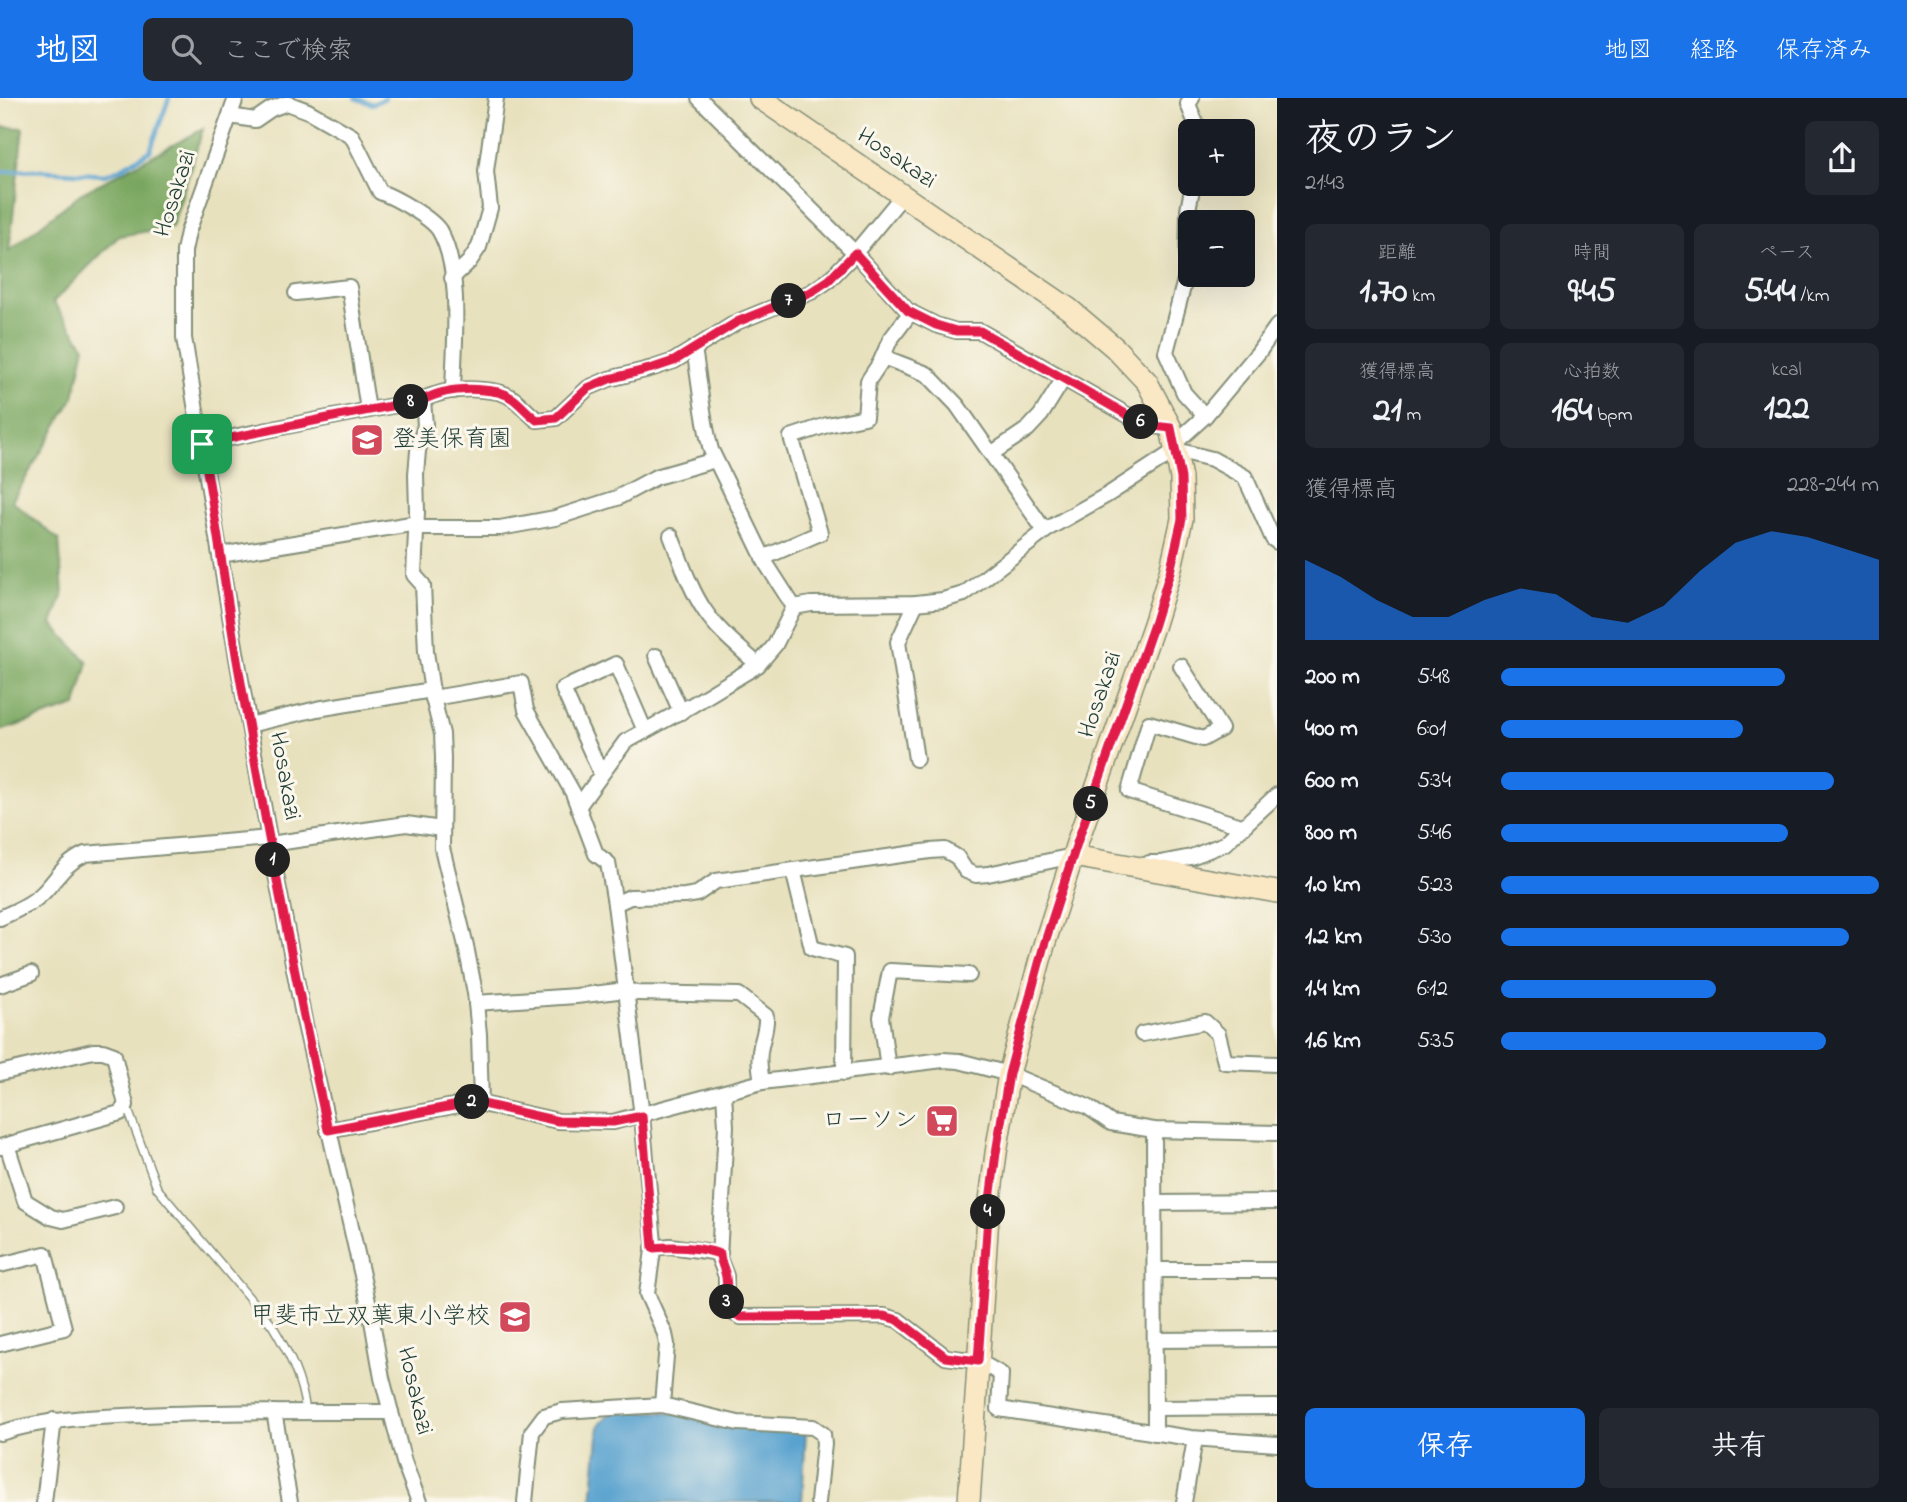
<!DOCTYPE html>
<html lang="ja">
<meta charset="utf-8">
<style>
:root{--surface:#171b24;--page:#242831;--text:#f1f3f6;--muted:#9ea1a6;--accent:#1a73e8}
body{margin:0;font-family:"Indie Flower","Klee One",sans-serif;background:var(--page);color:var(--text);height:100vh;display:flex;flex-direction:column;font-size:26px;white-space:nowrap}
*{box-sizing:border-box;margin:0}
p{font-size:23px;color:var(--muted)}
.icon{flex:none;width:38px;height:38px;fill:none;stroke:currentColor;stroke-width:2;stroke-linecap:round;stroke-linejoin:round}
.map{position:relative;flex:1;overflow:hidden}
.side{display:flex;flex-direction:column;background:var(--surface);width:630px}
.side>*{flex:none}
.fabs{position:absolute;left:1178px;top:21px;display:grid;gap:14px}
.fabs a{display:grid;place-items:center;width:77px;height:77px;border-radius:10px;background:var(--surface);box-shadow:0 7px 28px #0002;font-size:35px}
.pin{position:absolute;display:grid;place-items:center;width:60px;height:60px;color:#fff;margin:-30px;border-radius:14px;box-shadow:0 4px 10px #0006}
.km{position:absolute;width:35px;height:35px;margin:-18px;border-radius:50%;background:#222;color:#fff;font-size:19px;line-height:35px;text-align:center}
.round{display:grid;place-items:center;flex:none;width:74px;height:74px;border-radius:10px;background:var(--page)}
.overview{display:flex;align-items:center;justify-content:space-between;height:119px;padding:0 28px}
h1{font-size:38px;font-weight:800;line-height:52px}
.metrics{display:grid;grid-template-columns:repeat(3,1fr);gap:10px;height:119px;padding:7px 28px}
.metrics div{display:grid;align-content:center;border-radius:10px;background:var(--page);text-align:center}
.metrics b{font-size:35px;font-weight:800}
.metrics small{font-size:19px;font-weight:400}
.metrics p{font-size:19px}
.chart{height:196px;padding:14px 28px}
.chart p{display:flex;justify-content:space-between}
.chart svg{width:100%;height:126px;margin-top:7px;fill:var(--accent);opacity:.7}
.button{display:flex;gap:14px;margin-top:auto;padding:14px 28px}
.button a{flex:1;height:80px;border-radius:10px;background:var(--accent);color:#fff;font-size:28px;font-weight:800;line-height:80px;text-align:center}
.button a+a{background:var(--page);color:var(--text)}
ul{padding:0 28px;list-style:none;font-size:23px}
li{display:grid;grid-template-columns:112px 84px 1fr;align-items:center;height:52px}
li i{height:18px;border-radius:9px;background:var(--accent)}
header{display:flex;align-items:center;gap:42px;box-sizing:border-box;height:98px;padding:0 35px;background:var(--accent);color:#fff}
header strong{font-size:33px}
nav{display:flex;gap:38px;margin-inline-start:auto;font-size:24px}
.search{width:490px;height:63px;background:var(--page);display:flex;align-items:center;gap:18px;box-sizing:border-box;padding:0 24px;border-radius:10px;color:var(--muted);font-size:26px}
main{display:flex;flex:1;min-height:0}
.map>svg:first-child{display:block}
.forest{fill:#7aa761;stroke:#4c724a;stroke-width:2}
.water{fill:#58a2cf;stroke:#3c7082;stroke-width:2}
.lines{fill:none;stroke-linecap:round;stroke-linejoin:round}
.stream{stroke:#58a2cf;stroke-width:4.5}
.lane-casing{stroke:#848f79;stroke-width:10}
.street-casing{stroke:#848f79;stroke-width:18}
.secondary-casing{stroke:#848f79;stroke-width:24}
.lane{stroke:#fff;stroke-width:7}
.street{stroke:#fff;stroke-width:14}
.secondary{stroke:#fae7c3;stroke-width:21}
.route-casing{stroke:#fff;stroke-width:14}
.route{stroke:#e11d48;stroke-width:9}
.labels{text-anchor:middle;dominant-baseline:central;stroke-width:6;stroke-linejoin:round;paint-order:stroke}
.street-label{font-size:24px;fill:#1f3d34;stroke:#fbf7ec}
.poi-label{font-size:24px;fill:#1f3d34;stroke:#fbf7ec;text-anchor:end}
</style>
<header>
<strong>地図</strong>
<div class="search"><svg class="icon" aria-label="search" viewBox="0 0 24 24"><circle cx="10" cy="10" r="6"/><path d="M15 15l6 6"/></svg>ここで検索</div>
<nav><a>地図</a><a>経路</a><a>保存済み</a></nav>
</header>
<main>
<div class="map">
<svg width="1277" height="1404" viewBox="0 0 1277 1404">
<rect width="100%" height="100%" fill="#fbf7ec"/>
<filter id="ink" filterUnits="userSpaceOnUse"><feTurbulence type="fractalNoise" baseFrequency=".0143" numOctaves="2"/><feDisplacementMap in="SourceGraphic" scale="14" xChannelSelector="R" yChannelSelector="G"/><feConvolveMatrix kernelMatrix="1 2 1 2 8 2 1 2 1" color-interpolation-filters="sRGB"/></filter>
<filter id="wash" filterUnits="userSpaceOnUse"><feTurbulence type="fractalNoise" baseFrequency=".00686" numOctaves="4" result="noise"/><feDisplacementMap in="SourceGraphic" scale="28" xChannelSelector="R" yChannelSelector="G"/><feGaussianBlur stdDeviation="1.57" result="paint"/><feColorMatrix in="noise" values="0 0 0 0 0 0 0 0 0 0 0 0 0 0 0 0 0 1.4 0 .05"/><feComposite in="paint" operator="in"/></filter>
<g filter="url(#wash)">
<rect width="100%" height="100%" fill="#e8e1be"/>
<path class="forest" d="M 0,29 L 23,30 L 9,153 L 80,96 L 203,31 L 172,129 L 119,138 L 53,204 L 85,249 L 74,299 L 12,403 L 59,442 L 63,496 L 52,526 L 88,564 L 76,608 L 0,633 Z"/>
<path class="water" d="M 611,1314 L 662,1314 L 806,1333 L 802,1404 L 592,1404 L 599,1327 Z"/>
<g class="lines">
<g class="stream">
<path d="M 355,0 L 373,6 L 385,0"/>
<path d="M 0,74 L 34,72 L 105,77 L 120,71 L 150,53 L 169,0"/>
</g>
</g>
</g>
<g filter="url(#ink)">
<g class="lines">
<defs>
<path id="lane" d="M 127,1009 L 157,1090 L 272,1227 C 289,1255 302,1281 306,1314"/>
<g id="street">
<path d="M 236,0 L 188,134 L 184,153 L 184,240 L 237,560 L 269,740 L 304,922 L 371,1217 L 382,1280 L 404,1364 L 419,1404"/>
<path d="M 699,0 L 855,155 L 908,213 L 936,227 L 956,233 L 980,233 L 1145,327 L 1171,330"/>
<path d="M 1192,0 L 1188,6 L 1199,33"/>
<path d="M 230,18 L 255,22 L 271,11 L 287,5 L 308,13 L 352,38 L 380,94 C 396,100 430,119 439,132 C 463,172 454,248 453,293"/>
<path d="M 452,180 L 469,164 L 479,149 L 490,110 L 486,73 L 496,0"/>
<path d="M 296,195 L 349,189 L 368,312"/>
<path d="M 694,251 C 700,285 702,319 711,352 L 767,467 L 794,509"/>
<path d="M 883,259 L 927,276 L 957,307 L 1045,433"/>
<path d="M 423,302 L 425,327 L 418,353 L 416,376 L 417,414 L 414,477 L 423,487 L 426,554 L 433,600 L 442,636 L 443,660 L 442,750 L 466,848 L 475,895 L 479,936 L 481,1005"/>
<path d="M 1205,318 L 1258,255 L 1277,228"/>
<path d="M 202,346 C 271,331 339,317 409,305 C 421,302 432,297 445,294 C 461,290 481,291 498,294 C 516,298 523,311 537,322 L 556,320 L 588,290 L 609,281 L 653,270 L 674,263 L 737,224 L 811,194 L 829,182 L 855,155 L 903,97"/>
<path d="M 1174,346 L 1205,318 L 1184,295 L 1166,254 L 1187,174 L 1188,112 L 1193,86"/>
<path d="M 991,356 L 1028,331 L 1041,317 L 1064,280"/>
<path d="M 416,430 L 500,430 L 555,420 L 617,400 L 656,379 L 715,362"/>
<path d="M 671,438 C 681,463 690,491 705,513 C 719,534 740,550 758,567"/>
<path d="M 220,457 L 417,425"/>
<path d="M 763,460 L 820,435 L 791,339 L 827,327 L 865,319 L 868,283 L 880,265 L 890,242 L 911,214"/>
<path d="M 656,558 L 681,614"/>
<path d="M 1181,568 L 1221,631 L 1203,641 L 1149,625 L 1129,693 L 1244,729"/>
<path d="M 433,600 L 521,585 L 526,612 L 573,695 L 596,756 L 608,765 L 615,806 L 642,1018 L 654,1145 L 647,1196 L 665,1236 L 667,1246 L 662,1307"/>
<path d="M 249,627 L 317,611 L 432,592"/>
<path d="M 916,661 L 898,544 L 916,505"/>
<path d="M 601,676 L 563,591 L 616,566 L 645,633"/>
<path d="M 578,709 L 625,644 L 692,607 L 758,567 L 775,547 L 794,509 L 811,506 L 916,505 L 943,502 L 964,496 L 1049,430 L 1109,396 L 1176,352 L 1212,361 L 1245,379 L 1273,441 L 1277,444"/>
<path d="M 270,746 L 406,726 L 442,731"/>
<path d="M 1149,765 L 1160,765 L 1191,759 L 1224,746 L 1277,697"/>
<path d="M 793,772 L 812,850 L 845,859 L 844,975"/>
<path d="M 615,806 L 630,799 L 685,798 L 697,796 L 716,783 L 930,753 L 945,752 L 957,759 L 966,773 L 976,777 L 988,776 L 1073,758"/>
<path d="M 0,820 C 15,813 32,806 44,794 C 59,778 64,766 85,756 L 269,740"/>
<path d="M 0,887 L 31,876"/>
<path d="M 476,905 L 576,898 L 626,892 L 637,895 L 739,897 L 766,918 C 767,929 763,938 761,948 C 758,960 760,972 762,984"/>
<path d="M 1142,936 L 1205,924 L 1218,936 L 1225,964 L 1277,966"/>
<path d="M 888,970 L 881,919 L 890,873 L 969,877"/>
<path d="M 0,975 L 93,953 L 103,953 L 114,957 L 126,1007 L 120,1015 L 0,1049"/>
<path d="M 724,995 L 726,1028 L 719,1160 L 726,1178 L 726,1202 L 731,1214 L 741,1219 L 884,1218 L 898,1222 L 946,1259 L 978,1263 L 1001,1276 L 999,1311 L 1191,1340 L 1277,1346"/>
<path d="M 328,1032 L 474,1004 L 558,1023 L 613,1024 L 762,984 L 943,962 L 959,963 L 1009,976 L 1088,1009 L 1111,1025 L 1154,1032 L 1277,1035"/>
<path d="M 1154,1032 L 1155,1335"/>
<path d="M 7,1047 L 25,1103 L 51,1119 L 63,1122 L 115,1109"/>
<path d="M 1154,1105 L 1277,1104"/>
<path d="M 653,1150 L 670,1148 L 720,1155"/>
<path d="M 0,1167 L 45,1156 L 64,1230 L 0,1246"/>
<path d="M 1155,1172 L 1277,1172"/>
<path d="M 1155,1242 L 1277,1241"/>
<path d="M 1155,1310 L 1277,1309"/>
<path d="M 274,1314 L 290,1404"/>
<path d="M 0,1335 C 47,1320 95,1319 144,1317 C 226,1313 308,1314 391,1314"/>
<path d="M 44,1404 L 54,1322"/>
<path d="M 525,1404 L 532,1334 L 544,1318 L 562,1313 L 662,1307 L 738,1325 L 813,1329 L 823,1336 L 824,1346 L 818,1404"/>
<path d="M 1184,1404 L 1195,1341"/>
</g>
<g id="secondary">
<path d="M 760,0 L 1069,211 L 1115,250 L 1147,284 L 1171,330 L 1181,380 L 1182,421 L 1170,474 L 1154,526 L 1078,742 L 1044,847 L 1009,976 L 996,1055 L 988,1118 L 969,1404"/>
<path d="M 1073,758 L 1277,794"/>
</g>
</defs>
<use href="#lane" class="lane-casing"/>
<use href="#street" class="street-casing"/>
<use href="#secondary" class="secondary-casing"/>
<use href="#lane" class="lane"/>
<use href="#street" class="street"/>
<use href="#secondary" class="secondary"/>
</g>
</g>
<g class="lines" filter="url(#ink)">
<defs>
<path id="route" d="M 855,155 L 908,213 L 936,227 L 956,233 L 980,233 L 1145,327 L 1171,330 L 1181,380 L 1182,421 L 1170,474 L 1154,526 L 1078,742 L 1044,847 L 1009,976 L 996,1055 L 988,1118 L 978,1263 L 946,1259 L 898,1222 L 884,1218 L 741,1219 L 731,1214 C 725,1199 728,1194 726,1179 C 725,1171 720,1164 720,1156 C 699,1149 675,1148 653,1150 L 642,1018 L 613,1024 L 558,1023 L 474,1004 L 328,1032 C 294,876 264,719 237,562 C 225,490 216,418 202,346 C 273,331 343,316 414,304 C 425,302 434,296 445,294 C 461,290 481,291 498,294 C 516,298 522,311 537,322 L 556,320 L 588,290 L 609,281 L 653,270 L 674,263 L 737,224 L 811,194 L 829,182 Z"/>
</defs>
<use href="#route" class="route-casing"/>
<use href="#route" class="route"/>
</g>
<defs>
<symbol id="school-square" viewBox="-11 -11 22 22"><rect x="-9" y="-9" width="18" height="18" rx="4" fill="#d1495b" stroke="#fbf7ec"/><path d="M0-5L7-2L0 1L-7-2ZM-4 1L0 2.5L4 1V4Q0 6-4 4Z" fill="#fff"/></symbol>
<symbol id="supermarket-square" viewBox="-11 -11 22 22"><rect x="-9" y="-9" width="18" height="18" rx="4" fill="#d1495b" stroke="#fbf7ec"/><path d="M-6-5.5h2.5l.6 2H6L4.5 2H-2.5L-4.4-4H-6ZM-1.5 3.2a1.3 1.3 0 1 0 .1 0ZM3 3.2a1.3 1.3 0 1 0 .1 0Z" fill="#fff"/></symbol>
</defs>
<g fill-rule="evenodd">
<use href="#school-square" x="348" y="323" width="38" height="38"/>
<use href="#supermarket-square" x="923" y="1004" width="38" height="38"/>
<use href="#school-square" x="496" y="1200" width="38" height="38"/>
</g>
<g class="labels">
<g class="street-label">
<text transform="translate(896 61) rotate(34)">Hosakazi</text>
<text transform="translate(176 96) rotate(-72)">Hosakazi</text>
<text transform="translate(1101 597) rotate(-71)">Hosakazi</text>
<text transform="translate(284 678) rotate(80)">Hosakazi</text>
<text transform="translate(414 1293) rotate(77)">Hosakazi</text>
</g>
<g class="poi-label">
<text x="392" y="342" text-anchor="start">登美保育園</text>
<text x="918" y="1023">ローソン</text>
<text x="490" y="1219">甲斐市立双葉東小学校</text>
</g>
</g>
</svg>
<div class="fabs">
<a>+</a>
<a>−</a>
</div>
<div class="pin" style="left:202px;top:346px;background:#1e9e55"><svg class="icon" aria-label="arrive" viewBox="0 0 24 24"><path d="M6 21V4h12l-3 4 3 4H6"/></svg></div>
<b class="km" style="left:273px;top:762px">1</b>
<b class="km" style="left:472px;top:1004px">2</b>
<b class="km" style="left:727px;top:1204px">3</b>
<b class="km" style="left:988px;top:1114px">4</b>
<b class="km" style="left:1091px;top:706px">5</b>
<b class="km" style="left:1141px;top:324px">6</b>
<b class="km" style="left:789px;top:203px">7</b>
<b class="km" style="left:411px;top:304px">8</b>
</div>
<section class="side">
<div class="overview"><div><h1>夜のラン</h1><p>21:43</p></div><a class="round"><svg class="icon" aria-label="share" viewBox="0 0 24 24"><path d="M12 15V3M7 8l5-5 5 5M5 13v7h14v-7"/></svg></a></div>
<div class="metrics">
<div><p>距離</p><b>1.70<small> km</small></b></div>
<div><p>時間</p><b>9:45</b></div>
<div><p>ペース</p><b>5:44<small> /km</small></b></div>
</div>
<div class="metrics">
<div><p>獲得標高</p><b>21<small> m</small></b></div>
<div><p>心拍数</p><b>164<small> bpm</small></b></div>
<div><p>kcal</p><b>122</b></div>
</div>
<div class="chart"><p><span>獲得標高</span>228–244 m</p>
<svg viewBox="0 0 160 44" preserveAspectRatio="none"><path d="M0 44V16L10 22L20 30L30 36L40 36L50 30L60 26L70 28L80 36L90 38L100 32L110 20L120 10L130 6L140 8L150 12L160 16V44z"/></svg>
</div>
<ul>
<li><b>200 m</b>5:48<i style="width:75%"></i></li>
<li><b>400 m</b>6:01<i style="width:64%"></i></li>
<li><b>600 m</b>5:34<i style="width:88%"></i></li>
<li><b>800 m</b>5:46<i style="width:76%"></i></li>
<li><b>1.0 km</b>5:23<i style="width:100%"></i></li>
<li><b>1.2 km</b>5:30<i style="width:92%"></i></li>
<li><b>1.4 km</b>6:12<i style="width:57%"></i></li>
<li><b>1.6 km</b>5:35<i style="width:86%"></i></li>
</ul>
<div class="button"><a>保存</a><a>共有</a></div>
</section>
</main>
